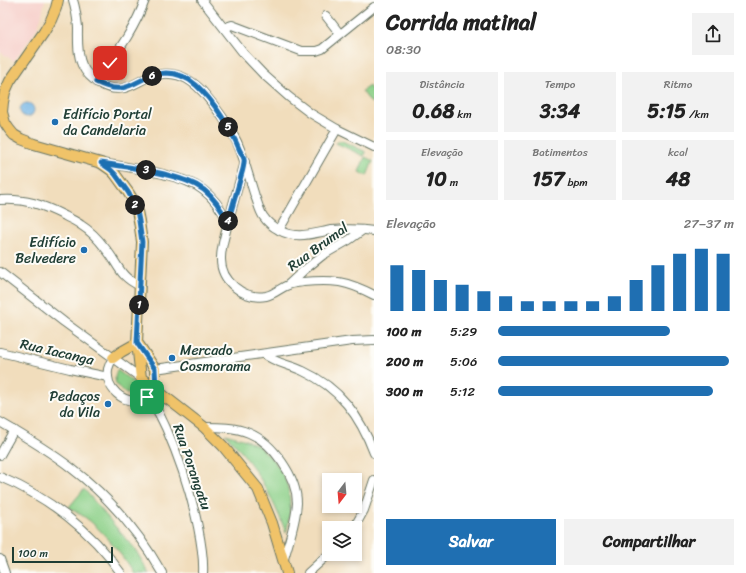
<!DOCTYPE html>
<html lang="pt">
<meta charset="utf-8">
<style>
:root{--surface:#fff;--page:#f2f2f2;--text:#222;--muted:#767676;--accent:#1f6fb2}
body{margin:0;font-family:Sriracha,sans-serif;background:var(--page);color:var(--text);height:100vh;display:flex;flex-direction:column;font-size:15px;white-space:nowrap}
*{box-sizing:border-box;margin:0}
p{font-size:13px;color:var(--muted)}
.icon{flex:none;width:22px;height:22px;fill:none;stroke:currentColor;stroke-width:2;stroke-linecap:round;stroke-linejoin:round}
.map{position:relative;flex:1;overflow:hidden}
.sheet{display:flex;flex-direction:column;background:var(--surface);width:372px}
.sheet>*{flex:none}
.needle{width:26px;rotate:196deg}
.fabs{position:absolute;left:322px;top:473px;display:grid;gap:8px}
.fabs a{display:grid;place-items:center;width:40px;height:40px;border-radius:0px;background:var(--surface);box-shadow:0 2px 6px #0003;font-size:20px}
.scale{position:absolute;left:12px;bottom:10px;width:101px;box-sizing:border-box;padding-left:4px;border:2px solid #1f3d34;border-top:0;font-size:11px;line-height:14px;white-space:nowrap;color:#1f3d34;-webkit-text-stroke:3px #fdfcf7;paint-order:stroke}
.pin{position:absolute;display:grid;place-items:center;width:34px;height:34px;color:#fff;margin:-17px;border-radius:8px;box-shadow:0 2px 6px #0006}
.km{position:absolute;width:20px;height:20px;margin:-10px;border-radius:50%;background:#222;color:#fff;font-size:11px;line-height:20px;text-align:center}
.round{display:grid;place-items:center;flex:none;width:42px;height:42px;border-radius:0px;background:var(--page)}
.headline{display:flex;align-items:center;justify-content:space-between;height:68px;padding:0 12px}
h1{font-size:22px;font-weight:800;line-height:30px}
.figures{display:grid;grid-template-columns:repeat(3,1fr);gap:6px;height:68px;padding:4px 12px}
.figures div{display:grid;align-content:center;border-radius:0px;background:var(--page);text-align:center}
.figures b{font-size:20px;font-weight:800}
.figures small{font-size:11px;font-weight:400}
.figures p{font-size:11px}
.chart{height:112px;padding:8px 12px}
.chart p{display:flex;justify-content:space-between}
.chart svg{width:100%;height:72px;margin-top:4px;stroke:var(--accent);stroke-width:6}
.primary-button{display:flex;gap:8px;margin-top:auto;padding:8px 12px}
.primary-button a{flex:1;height:46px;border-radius:0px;background:var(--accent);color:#fff;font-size:16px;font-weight:800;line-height:46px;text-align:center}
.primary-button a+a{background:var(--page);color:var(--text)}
ul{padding:0 12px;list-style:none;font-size:13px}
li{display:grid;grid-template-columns:64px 48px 1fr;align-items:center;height:30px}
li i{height:10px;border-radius:5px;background:var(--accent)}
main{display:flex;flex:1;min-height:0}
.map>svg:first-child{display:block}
.built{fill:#f7d0cb}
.green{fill:#8cd088;stroke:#56865e}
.water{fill:#6fb2e4;stroke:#47788c}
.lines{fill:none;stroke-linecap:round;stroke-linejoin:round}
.minor-casing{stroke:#687564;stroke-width:10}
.major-casing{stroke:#687564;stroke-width:12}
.minor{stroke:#fff;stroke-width:8}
.major{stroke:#f0c369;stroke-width:10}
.route-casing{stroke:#fff;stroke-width:8}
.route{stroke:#1f6fb2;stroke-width:5}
.poi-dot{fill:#1f6fb2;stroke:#fdfcf7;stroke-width:1.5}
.labels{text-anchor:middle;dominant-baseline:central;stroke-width:4;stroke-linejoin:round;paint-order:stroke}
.poi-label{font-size:14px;fill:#1f3d34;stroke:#fdfcf7;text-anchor:start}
.street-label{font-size:14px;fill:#1f3d34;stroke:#fdfcf7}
</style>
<main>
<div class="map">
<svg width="374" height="573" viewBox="0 0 374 573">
<rect width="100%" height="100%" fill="#fdfcf7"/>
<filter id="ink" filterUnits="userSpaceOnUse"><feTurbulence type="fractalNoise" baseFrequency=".025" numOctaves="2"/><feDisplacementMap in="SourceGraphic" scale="8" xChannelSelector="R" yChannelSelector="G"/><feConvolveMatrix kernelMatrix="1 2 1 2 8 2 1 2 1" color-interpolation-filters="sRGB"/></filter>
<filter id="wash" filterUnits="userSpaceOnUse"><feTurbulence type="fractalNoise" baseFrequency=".012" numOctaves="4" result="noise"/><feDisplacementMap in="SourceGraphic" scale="16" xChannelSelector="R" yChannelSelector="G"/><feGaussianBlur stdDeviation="0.9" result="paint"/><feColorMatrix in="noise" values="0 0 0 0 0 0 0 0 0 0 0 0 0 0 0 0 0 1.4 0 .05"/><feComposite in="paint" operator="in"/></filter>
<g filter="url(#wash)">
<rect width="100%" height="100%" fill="#f1ddbc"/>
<path class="built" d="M 0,0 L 45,0 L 41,18 L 38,25 L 34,33 L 14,61 L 0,52 Z"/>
<g class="green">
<path d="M 369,86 L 374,93 L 374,101 L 371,103 L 362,91 Z"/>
<path d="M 339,141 L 342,141 L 366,152 L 364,156 L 336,143 Z"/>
<path d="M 365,157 L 373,161 L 367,176 L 359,172 Z"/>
<path d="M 117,370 L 145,391 C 137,398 122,394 117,385 C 114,381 115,375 117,370 Z"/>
<path d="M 225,434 C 235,437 246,439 255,444 C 261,447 266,453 271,458 C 292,480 293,506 286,533 C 273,497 253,461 225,434 Z"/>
<path d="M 84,489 L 136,551 L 149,573 L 133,573 C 122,554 107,536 90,521 C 84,516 76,512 69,507 Z"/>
</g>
<circle class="water" cx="27" cy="110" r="7"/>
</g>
<g filter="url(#ink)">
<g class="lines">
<defs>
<g id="minor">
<path d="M 73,0 C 76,9 77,18 78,27 C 78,39 77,54 82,65 C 89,80 108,92 124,88 C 133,86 141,80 149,77 C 171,69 188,76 203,92 C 215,106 229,125 237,142 C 245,160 249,178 255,196 C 258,203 259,210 263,216 C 267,222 273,227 279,230 C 296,240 314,233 332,230 C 345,229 361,229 374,231"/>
<path d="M 202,0 L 244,54 L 263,74 L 289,97 L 310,113 L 337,129 L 374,147"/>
<path d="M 326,16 L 340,34"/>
<path d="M 225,29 L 229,26 L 232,25 L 301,51 L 316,51 L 322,49 L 374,7"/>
<path d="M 96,82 C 115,55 134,31 145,0"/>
<path d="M 102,163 C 122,166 143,169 163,174 C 177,178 191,181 203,190 C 214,198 222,210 228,222 C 226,233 221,246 221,258 C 220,281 244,300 266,296 C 275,294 280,288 288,285 C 293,283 299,283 303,282 C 333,279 347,281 374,295"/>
<path d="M 0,200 C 25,198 43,205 65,216 C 70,219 76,221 81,225 C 89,230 99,240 105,248 C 119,264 118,276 140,286"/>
<path d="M 228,222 L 245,162"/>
<path d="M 279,230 L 337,129"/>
<path d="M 0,272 L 64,322 L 141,378"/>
<path d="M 288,285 L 303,271 L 323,255 L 349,240 L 363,230"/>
<path d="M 0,352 L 70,369 L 108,377"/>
<path d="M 264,354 C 275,363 290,365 303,371 C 340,388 360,416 374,453"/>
<path d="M 113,358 C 111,361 109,365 108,369 C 105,388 123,405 142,400 C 145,399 148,397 151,395"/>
<path d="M 155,369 L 352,341 L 374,340"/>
<path d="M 147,397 C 157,407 160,416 166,428 C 180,460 191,493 198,527 C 201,542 204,558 203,573"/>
<path d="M 0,422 C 24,436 48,450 70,467 C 107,495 139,532 162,573"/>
<path d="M 204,427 C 219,427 235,427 249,433 C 273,443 297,477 297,503 C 296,522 289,541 284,559"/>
<path d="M 0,455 L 14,430"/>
<path d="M 0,477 C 48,497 91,530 121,573"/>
<path d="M 354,528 L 364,510 L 374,480"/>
<path d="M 0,559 L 5,573"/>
<path d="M 308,573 L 329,554"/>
</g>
<g id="major">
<path d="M 58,0 L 56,8 L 51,20 L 44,32 L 10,81 L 5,92 L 3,102 L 2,112 L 5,123 L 9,129 L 14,135 L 21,139 L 34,144 L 101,163 L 111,170 L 115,174 L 128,192 L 133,200 L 136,206 L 139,221 L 142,242 L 137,343 L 141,378 L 204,427 L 223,446 L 258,489 L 272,523 L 287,573"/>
<path d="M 139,345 L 155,369 L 155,389"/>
<path d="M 113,358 L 121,352 L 137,343"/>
<path d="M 155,405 C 158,400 161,398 166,398"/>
</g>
</defs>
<use href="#minor" class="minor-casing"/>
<use href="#major" class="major-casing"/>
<use href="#minor" class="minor"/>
<use href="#major" class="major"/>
</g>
</g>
<g class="lines" filter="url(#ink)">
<defs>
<path id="route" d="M 110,63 L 96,82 C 131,100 135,74 166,73 C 177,73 188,78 196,85 C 214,101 231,129 240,151 C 242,154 245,159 244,162 C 244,168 241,175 240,180 C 236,194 232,208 228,222 C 222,210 214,198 204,190 C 192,181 178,178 164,174 C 143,169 122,166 101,163 L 111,170 L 115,174 L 128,192 L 136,206 L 139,221 L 142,242 L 137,343 L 155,369 L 156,389 L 150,396 L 147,397"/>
</defs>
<use href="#route" class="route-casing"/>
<use href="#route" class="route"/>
</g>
<g class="poi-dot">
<circle cx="55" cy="122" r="4"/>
<circle cx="84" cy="250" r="4"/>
<circle cx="172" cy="358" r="4"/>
<circle cx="108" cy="404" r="4"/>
</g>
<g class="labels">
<g class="poi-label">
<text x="63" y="114">Edifício Portal<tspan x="63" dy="16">da Candelaria</tspan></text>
<text x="76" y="242" text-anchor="end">Edifício<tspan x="76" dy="16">Belvedere</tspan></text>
<text x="180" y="350">Mercado<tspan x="180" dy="16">Cosmorama</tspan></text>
<text x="100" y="396" text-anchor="end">Pedaços<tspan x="100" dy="16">da Vila</tspan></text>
</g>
<g class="street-label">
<text transform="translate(318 247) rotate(-36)">Rua Brumal</text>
<text transform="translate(57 352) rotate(13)">Rua Iacanga</text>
<text transform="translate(192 467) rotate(71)">Rua Porangatu</text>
</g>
</g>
</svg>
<div class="fabs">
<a><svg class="needle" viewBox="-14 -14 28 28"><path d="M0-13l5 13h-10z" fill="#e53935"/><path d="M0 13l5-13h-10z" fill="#767676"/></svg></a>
<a><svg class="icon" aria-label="layers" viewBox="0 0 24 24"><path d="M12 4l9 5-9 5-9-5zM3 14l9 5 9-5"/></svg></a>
</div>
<div class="scale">100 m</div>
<div class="pin" style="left:147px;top:397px;background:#1e9e55"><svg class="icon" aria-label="arrive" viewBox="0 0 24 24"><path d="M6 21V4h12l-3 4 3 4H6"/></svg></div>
<div class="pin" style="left:110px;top:63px;background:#d93025"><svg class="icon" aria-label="check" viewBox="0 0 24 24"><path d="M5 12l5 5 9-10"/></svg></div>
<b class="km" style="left:139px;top:305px">1</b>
<b class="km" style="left:135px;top:205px">2</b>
<b class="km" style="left:146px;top:170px">3</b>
<b class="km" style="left:228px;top:221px">4</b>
<b class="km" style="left:228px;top:127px">5</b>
<b class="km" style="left:152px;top:76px">6</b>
</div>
<section class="sheet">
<div class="headline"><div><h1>Corrida matinal</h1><p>08:30</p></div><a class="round"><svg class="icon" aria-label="share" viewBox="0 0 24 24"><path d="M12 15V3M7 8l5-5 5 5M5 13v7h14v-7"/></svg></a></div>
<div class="figures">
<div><p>Distância</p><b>0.68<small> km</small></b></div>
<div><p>Tempo</p><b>3:34</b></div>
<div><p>Ritmo</p><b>5:15<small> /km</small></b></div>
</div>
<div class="figures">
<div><p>Elevação</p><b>10<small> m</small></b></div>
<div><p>Batimentos</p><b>157<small> bpm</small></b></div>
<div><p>kcal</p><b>48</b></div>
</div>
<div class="chart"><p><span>Elevação</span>27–37 m</p>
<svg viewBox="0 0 160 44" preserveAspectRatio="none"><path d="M5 44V16M15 44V19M25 44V25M35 44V28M45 44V32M55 44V35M65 44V38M75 44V38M85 44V38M95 44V38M105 44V35M115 44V25M125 44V16M135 44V9M145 44V6M155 44V9"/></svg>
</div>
<ul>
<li><b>100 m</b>5:29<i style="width:73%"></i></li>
<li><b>200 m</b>5:06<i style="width:98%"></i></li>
<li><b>300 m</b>5:12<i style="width:91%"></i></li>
</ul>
<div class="primary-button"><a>Salvar</a><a>Compartilhar</a></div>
</section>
</main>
